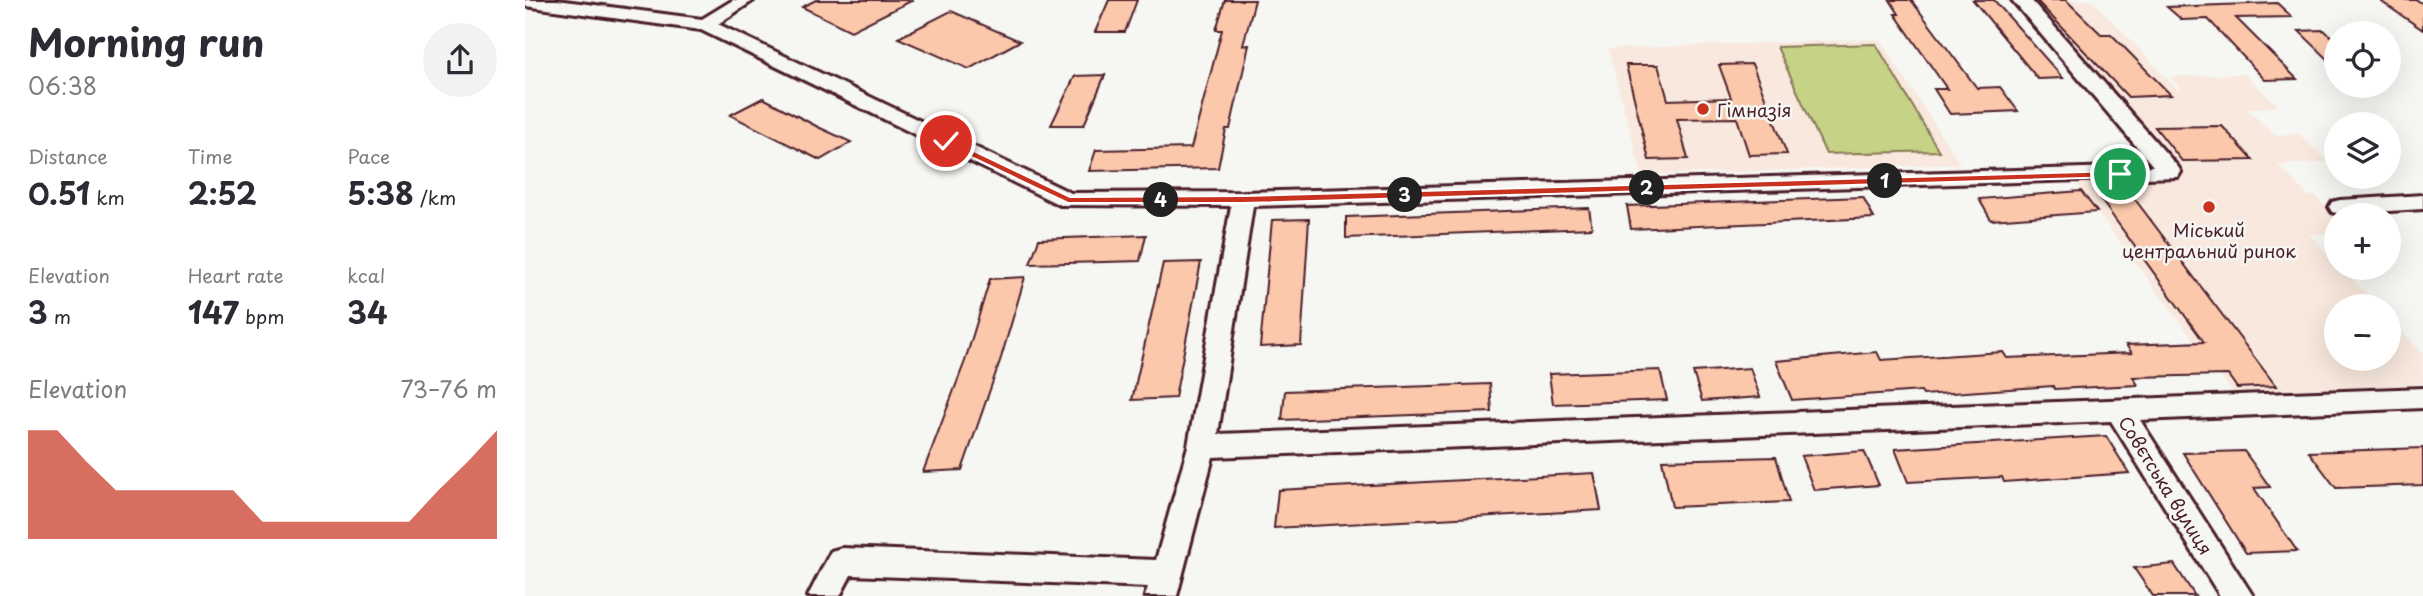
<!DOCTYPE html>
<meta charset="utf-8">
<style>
:root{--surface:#fff;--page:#f2f2f3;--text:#2b2b33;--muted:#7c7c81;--accent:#c8321e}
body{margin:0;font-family:"Playpen Sans",sans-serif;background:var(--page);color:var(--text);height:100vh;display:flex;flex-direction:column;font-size:26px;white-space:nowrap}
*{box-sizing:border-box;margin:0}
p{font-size:23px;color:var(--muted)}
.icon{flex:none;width:38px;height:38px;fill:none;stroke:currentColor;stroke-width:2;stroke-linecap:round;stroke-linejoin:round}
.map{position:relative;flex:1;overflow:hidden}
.details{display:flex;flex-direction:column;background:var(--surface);width:525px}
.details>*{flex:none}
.buttons{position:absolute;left:1799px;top:21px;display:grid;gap:14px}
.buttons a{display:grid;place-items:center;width:77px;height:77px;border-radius:50%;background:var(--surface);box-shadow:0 7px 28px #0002;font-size:35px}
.pin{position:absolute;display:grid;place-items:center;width:60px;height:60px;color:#fff;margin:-30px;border:4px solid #fff;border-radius:50%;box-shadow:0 2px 7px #0007}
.km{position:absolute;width:35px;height:35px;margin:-18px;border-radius:50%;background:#222;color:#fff;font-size:19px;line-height:35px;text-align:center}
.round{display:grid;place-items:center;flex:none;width:74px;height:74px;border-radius:37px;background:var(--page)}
.headline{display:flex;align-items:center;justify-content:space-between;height:119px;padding:0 28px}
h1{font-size:38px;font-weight:700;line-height:52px}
.stats{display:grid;grid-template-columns:repeat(3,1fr);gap:10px;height:119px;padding:7px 28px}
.stats div{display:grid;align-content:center}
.stats b{font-size:30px;font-weight:700}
.stats small{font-size:19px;font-weight:400}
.stats p{font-size:19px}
.chart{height:196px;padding:14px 28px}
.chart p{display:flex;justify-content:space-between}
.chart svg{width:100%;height:126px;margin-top:7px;fill:var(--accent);opacity:.7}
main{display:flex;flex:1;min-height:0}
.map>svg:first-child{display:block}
.built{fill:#f8e8dd}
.green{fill:#c6d285;stroke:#887858;stroke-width:2}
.building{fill:#fbc8ab;stroke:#4a1f2b;stroke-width:2}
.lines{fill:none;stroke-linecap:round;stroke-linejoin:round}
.minor-casing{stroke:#4a1f2b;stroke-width:6}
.minor{fill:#f6f6f2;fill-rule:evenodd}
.route{fill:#c8321e;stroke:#fff;stroke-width:2}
.poi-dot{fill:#c8321e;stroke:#f6f6f2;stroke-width:2.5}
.labels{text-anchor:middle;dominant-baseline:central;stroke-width:5;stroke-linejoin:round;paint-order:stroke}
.poi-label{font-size:18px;fill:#4a1f2b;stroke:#f6f6f2;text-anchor:start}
.street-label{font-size:18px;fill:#4a1f2b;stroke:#f6f6f2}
</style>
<main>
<section class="details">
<div class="headline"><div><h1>Morning run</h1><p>06:38</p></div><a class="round"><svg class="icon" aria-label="share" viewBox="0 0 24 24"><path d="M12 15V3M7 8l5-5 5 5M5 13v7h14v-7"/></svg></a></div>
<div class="stats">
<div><p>Distance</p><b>0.51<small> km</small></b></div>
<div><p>Time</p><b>2:52</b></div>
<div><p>Pace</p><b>5:38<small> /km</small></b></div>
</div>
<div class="stats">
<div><p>Elevation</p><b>3<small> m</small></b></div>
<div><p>Heart rate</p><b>147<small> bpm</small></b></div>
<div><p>kcal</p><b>34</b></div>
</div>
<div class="chart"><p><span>Elevation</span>73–76 m</p>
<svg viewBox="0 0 160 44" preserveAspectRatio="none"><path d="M0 44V6L10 6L20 17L30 27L40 27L50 27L60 27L70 27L80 38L90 38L100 38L110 38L120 38L130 38L140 27L150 17L160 6V44z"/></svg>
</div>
</section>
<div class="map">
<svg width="1898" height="596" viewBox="0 0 1898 596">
<rect width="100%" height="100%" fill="#f6f6f2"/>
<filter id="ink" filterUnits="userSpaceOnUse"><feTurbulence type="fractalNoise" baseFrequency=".0143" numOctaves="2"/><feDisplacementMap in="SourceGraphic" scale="14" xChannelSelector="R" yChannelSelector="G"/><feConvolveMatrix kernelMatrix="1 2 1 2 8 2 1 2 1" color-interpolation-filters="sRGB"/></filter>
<g filter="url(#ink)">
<g class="built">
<path d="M 1486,0 L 1567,0 L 1654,91 L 1657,90 L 1645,77 L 1719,74 L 1753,106 L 1722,109 L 1749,135 L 1774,134 L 1803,162 L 1753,165 L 1783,196 L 1790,196 L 1811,217 L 1811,223 L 1809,224 L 1811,232 L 1784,234 L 1811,262 L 1811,268 L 1817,268 L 1853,306 L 1811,306 L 1811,359 L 1864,359 L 1864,318 L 1898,354 L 1898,384 L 1710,395 L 1541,170 L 1626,166 Z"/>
<path d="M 1354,39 L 1435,164 L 1117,175 L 1083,49 Z"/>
</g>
<path class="green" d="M 1351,44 L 1414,151 L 1301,154 L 1252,47 Z"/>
<g class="building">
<path d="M 291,0 L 388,0 L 326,31 L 277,7 Z"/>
<path d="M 584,0 L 612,0 L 600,32 L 570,32 Z"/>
<path d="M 700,0 L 730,0 L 718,45 L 724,45 L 705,129 L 701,129 L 693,168 L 564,171 L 571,150 L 666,148 L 697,30 L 691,30 Z"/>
<path d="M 1365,0 L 1386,0 L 1452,88 L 1475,87 L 1493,111 L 1425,114 L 1409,89 L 1422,89 L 1370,14 L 1374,14 Z"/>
<path d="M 1448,0 L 1469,0 L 1538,78 L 1513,79 Z"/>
<path d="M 1511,0 L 1541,0 L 1576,34 L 1586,34 L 1646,95 L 1603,97 Z"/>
<path d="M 1854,0 L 1892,0 L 1898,4 L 1898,30 Z"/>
<path d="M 1752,3 L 1767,17 L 1711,18 L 1772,79 L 1740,80 L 1683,19 L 1657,20 L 1642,7 Z"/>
<path d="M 426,11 L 495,41 L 444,69 L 373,38 Z"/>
<path d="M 1799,30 L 1811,41 L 1811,67 L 1774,31 Z"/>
<path d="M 1227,64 L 1262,154 L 1224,155 L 1212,118 L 1152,119 L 1163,159 L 1124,160 L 1101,65 L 1133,65 L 1143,100 L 1206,98 L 1194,65 Z"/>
<path d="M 580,75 L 559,125 L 526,125 L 550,76 Z"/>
<path d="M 238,98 L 293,127 L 326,142 L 295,160 L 205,115 Z"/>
<path d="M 1697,126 L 1728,160 L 1657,161 L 1630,127 Z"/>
<path d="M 1556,191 L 1572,212 L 1466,220 L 1454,199 Z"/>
<path d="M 1338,197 L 1349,218 L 1106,229 L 1102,206 Z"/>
<path d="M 1609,198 L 1751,386 L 1712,388 L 1703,375 L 1608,377 L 1613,385 L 1529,389 L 1528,386 L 1398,395 L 1396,391 L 1267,400 L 1251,361 L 1352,352 L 1356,360 L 1478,352 L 1482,358 L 1607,353 L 1601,345 L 1679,342 L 1576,200 Z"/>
<path d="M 1064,208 L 1067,228 L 821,238 L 821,217 Z"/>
<path d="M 784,219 L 776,345 L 735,347 L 747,220 Z"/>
<path d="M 621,235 L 615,261 L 505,264 L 514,239 Z"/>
<path d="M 676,262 L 650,398 L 607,400 L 638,263 Z"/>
<path d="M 500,277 L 476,358 L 437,470 L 398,472 L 440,361 L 465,279 Z"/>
<path d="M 1225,368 L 1235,397 L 1177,401 L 1168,372 Z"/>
<path d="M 1135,370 L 1142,400 L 1028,404 L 1024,374 Z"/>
<path d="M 965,384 L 967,412 L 757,420 L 760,391 Z"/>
<path d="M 1581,436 L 1604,473 L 1479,482 L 1477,477 L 1383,482 L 1370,449 Z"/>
<path d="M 1898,448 L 1898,485 L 1811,488 L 1784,452 Z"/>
<path d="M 1339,451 L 1354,485 L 1289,490 L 1276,456 Z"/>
<path d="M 1719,451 L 1745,487 L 1729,488 L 1772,551 L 1721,553 L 1658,453 Z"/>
<path d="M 1251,457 L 1264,502 L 1147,507 L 1137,460 Z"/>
<path d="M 1069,473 L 1076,510 L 749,528 L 753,490 Z"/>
<path d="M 1649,564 L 1670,596 L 1628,596 L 1609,568 Z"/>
</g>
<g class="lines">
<defs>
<g id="minor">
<path d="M 0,0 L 32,0 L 177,19 L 208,0 L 229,0 L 193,24 L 546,193 L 718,192 L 1628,166 L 1487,0 L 1506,0 L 1653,167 L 1656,172 L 1653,177 L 728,206 L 693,434 L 1898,388 L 1898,408 L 1615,420 L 1728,596 L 1695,596 L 1586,421 L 688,457 L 652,596 L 620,596 L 623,587 L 326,575 L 315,596 L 283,596 L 306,551 L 317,548 L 631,560 L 663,446 L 706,206 L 535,205 L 176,30 L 0,6 Z"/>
<path d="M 1898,195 L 1898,209 L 1815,214 L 1807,212 L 1804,207 L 1807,202 L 1815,200 Z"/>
</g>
</defs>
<use href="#minor" class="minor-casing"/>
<use href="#minor" class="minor"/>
</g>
</g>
<path class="route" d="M 417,139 L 424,139 L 545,197 L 718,196 L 1595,171 L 1600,174 L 1595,177 L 718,203 L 543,203 L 417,143 Z"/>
<g class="poi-dot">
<circle cx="1178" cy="109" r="7"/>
<circle cx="1684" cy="207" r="7"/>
</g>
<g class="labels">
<g class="poi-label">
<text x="1192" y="109">Гімназія</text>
<text x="1684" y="229" text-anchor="middle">Міський<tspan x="1684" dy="21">центральний ринок</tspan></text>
</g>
<g class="street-label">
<text transform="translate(1641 485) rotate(58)">Совєтська вулиця</text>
</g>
</g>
</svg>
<div class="buttons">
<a><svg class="icon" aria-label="locate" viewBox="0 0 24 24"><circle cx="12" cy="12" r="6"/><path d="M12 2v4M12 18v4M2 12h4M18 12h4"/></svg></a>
<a><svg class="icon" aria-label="layers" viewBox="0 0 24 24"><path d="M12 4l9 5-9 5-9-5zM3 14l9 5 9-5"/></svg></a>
<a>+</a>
<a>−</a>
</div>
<div class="pin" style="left:1595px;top:174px;background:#1e9e55"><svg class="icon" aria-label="arrive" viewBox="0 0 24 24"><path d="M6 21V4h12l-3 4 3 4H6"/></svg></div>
<div class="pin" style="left:421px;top:141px;background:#d93025"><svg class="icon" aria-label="check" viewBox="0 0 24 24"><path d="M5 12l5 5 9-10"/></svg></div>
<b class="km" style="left:1360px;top:181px">1</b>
<b class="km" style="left:1122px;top:188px">2</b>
<b class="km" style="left:880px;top:195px">3</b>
<b class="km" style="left:636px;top:200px">4</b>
</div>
</main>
